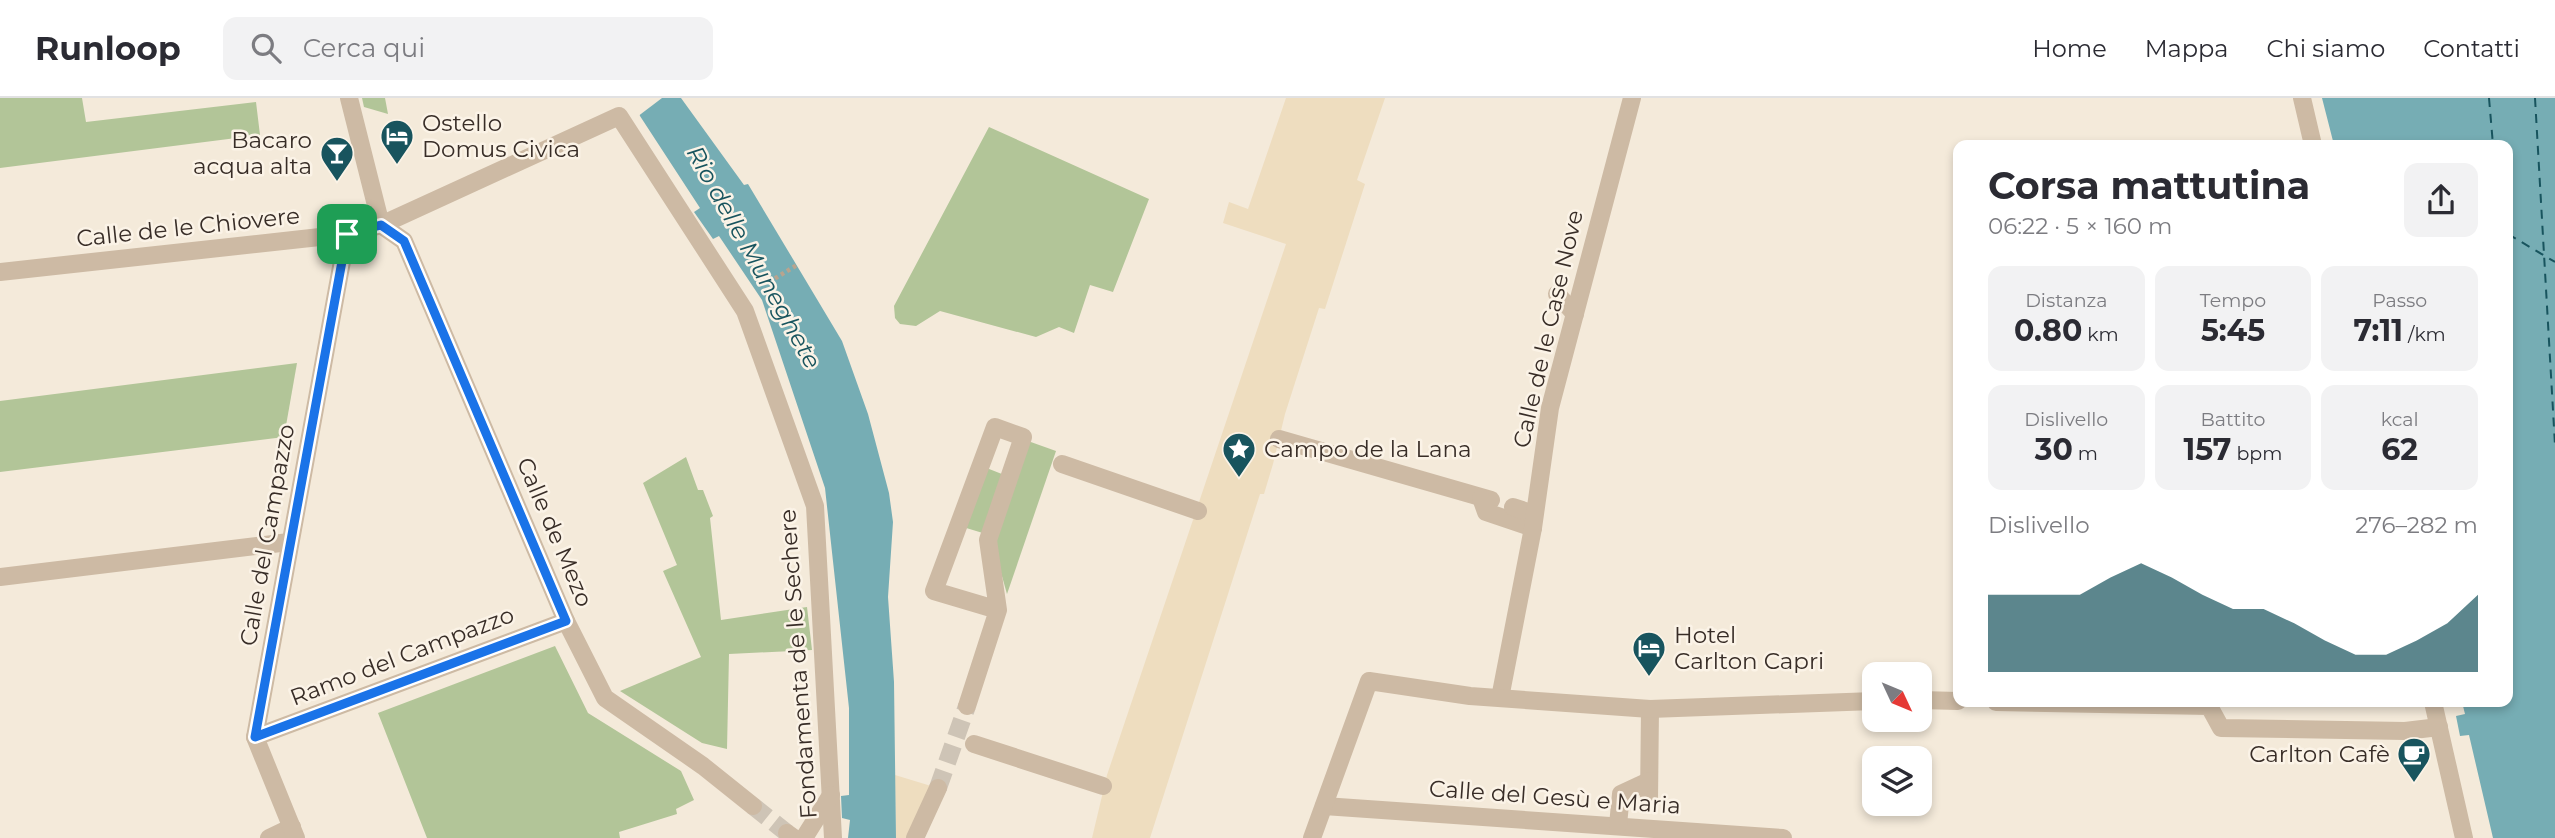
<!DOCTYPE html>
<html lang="it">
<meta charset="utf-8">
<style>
:root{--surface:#fff;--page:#f2f2f3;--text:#2b2b33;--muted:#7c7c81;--line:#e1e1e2;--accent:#18545e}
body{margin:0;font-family:Montserrat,sans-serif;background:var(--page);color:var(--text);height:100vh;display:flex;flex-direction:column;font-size:26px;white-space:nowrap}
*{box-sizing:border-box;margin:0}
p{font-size:23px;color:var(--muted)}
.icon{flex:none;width:38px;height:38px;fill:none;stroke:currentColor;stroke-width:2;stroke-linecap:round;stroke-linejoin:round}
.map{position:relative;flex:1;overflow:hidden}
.side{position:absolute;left:1953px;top:42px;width:560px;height:567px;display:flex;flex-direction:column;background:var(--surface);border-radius:14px;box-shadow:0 4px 10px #0003}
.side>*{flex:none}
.needle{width:46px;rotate:134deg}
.fabs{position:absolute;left:1862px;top:564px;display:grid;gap:14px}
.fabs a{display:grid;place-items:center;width:70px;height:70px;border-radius:14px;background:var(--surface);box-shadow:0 4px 10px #0003;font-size:35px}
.pin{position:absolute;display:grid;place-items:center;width:60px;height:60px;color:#fff;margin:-30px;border-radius:14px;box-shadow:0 4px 10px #0006}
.round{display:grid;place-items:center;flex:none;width:74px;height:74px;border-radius:14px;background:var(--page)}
.head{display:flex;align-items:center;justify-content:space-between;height:119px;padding:0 35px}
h1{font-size:38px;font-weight:700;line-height:52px}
.metrics{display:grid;grid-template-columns:repeat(3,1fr);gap:10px;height:119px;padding:7px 35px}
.metrics div{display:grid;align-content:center;border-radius:14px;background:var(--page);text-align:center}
.metrics b{font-size:30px;font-weight:700}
.metrics small{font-size:19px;font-weight:400}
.metrics p{font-size:19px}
.chart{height:196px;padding:14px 35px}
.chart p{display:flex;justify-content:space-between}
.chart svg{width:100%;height:126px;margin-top:7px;fill:var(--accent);opacity:.7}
header{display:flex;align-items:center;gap:42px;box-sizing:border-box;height:98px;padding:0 35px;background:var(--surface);border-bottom:2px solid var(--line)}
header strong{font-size:33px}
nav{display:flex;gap:38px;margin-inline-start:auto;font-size:24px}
.search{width:490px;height:63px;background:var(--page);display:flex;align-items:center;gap:18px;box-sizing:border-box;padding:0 24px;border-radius:14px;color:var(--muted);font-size:26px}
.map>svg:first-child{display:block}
.green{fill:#b2c598}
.plaza{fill:#eeddbf}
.water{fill:#76adb4}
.pier{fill:#f4eada}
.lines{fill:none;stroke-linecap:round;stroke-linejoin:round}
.ferry{stroke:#18545e;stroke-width:2;stroke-dasharray:9 7;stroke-linecap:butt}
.street-tunnel{stroke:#cec4b6;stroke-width:18;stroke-dasharray:18 9;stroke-linecap:butt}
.path{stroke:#b9a48e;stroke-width:4.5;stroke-dasharray:3.5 3.5;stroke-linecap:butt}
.street{stroke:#cdbaa4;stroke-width:18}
.route-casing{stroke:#fff;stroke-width:14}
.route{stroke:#1a73e8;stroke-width:9}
.labels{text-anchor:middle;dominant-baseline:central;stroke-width:5;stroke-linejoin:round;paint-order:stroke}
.poi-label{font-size:23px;fill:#382d27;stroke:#fbf3e7;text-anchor:start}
.street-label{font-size:23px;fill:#382d27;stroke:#fbf3e7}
.water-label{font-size:24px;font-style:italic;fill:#18545e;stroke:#fbf3e7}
</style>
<header>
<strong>Runloop</strong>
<div class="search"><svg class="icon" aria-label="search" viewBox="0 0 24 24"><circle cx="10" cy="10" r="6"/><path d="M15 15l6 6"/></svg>Cerca qui</div>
<nav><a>Home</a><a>Mappa</a><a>Chi siamo</a><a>Contatti</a></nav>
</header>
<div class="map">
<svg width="2555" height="740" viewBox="0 0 2555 740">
<rect width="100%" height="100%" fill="#f4eada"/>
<g class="green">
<path d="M 0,0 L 82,0 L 86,24 L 256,4 L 260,37 L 0,70 Z"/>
<path d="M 362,0 L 385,0 L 388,16 L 364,9 Z"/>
<path d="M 989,29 L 1149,101 L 1113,194 L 1090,187 L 1074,235 L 1059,229 L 1036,239 L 940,213 L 916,228 L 900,226 L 895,220 L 894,208 Z"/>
<path d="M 297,265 L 284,339 L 0,374 L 0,303 Z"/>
<path d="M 1028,343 L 1056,353 L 1007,496 L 992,443 Z"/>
<path d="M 686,359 L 698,392 L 703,392 L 713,418 L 710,420 L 721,522 L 807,509 L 812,552 L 729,556 L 727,651 L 702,645 L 620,593 L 701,559 L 663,473 L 677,467 L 643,385 Z"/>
<path d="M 984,369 L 1007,378 L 986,436 L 963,429 Z"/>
<path d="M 555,548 L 588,615 L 681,673 L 694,702 L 676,711 L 677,716 L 619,734 L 620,740 L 427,740 L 378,615 Z"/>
</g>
<g class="plaza">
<path d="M 1286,0 L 1385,0 L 1357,82 L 1365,86 L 1325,211 L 1319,210 L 1285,316 L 1273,366 L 1264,396 L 1260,396 L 1150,740 L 1092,740 L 1107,677 L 1286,146 L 1223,125 L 1229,104 L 1248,111 Z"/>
<path d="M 895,677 L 941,691 L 922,740 L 896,740 Z"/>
</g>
<g class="water">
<path d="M 633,0 L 681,0 L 744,87 L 748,86 L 842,243 L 868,316 L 889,395 L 893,424 L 888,499 L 894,584 L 896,740 L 848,740 L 850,722 L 842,720 L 841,698 L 849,697 L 849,610 L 825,390 L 762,202 L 719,138 L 713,141 L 694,114 L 700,110 L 640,18 Z"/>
<path d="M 2322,0 L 2555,0 L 2555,740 L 2493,740 L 2469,637 L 2460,638 L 2456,618 L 2465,616 L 2462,604 L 2508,604 L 2508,47 L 2334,47 Z"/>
</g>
<path class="pier" d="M 629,0 L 662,0 L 637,19 Z"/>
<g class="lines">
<g class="ferry">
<path d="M 2489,0 L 2493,47"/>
<path d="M 2535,0 L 2555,347"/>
<path d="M 2508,136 L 2555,164"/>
</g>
<g class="street-tunnel">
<path d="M 938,690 L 967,608"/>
<path d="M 753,708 L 787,735"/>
</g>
<path class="path" d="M 769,184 L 797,167"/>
<g class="street">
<path d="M 349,0 L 381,127"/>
<path d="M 2302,0 L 2313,47"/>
<path d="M 381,127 L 404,143 L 566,523 L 605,600 L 703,668 L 753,708"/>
<path d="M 0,174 L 347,136 L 381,127 L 619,18 L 745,213 L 815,408 L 833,740"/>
<path d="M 1557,196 L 1575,216"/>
<path d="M 1279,341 L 1491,402"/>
<path d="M 1062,366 L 1198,413"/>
<path d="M 1481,400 L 1486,414 L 1533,430"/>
<path d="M 1513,409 L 1534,416"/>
<path d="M 0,479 L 289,444"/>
<path d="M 1500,600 L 1533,430 L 1550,310 L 1632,0"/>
<path d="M 1920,602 L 1958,603"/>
<path d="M 1996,604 L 2209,608 L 2221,630 L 2405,633 L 2439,629"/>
<path d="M 2433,604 L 2464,740"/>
<path d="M 967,608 L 998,512 L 988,442 L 1023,339 L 995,329 L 934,493 L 998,512"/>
<path d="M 255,639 L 566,523"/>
<path d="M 974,646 L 1103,688"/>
<path d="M 1649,702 L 1650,611"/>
<path d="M 1324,708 L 1783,740"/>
<path d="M 1618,727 L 1621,696 L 1649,683"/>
<path d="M 787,735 L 794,740"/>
<path d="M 269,740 L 292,729"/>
<path d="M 296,740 L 255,639 L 347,136"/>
<path d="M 804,740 L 831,697"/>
<path d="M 915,740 L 938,690"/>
<path d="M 1312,740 L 1369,583 L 1470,598 L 1650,611 L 1874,603"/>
</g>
</g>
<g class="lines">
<defs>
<path id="route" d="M 381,127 L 404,143 L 566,523 L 255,639 L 347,136 Z"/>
</defs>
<use href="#route" class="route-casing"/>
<use href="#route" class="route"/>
</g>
<defs>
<symbol id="hotel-pin" viewBox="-11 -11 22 30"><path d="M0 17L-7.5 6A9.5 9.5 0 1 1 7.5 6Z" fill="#18545e" stroke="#fbf3e7"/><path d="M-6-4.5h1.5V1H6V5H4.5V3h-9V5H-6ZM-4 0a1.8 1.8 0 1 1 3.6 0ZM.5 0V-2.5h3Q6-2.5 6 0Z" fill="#fff"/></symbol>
<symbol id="bar-pin" viewBox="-11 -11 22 30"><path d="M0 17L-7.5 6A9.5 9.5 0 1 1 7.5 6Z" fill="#18545e" stroke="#fbf3e7"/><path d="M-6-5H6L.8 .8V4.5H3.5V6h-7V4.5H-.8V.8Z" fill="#fff"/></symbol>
<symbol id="sight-pin" viewBox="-11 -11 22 30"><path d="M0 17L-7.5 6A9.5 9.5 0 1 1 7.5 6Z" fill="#18545e" stroke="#fbf3e7"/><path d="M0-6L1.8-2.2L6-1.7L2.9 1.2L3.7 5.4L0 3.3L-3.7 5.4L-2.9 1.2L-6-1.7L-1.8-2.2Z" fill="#fff"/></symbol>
<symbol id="cafe-pin" viewBox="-11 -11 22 30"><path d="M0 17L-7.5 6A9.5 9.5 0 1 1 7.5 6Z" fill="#18545e" stroke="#fbf3e7"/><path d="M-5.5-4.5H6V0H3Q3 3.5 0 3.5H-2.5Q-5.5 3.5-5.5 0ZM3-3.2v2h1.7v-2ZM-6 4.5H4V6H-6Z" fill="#fff"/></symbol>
</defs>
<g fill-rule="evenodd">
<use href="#hotel-pin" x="378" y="19" width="38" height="52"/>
<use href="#bar-pin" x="318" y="36" width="38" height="52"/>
<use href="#sight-pin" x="1220" y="332" width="38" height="52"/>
<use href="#hotel-pin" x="1630" y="531" width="38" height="52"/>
<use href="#cafe-pin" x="2395" y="637" width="38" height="52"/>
</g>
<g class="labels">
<g class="poi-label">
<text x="422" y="25">Ostello<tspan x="422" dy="26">Domus Civica</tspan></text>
<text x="312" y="42" text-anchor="end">Bacaro<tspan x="312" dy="26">acqua alta</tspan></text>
<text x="1264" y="351">Campo de la Lana</text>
<text x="1674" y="537">Hotel<tspan x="1674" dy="26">Carlton Capri</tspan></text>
<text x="2390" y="656" text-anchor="end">Carlton Cafè</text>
</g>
<g class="street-label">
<text transform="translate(188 129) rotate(-6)">Calle de le Chiovere</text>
<text transform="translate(1548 231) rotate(-77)">Calle de le Case Nove</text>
<text transform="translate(555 434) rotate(67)">Calle de Mezo</text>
<text transform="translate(267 437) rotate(-80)">Calle del Campazzo</text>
<text transform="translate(402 558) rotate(-21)">Ramo del Campazzo</text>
<text transform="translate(798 566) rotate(-94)">Fondamenta de le Sechere</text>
<text transform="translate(1555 699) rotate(4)">Calle del Gesù e Maria</text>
</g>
<g class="water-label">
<text transform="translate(754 159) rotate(61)">Rio delle Muneghete</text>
</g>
</g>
</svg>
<div class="fabs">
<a><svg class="needle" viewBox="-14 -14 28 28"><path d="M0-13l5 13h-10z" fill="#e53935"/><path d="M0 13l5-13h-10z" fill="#7c7c81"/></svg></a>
<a><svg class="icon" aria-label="layers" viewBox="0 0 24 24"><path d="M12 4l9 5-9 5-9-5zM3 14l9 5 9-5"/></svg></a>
</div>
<div class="pin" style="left:347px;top:136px;background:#1e9e55"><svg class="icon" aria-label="arrive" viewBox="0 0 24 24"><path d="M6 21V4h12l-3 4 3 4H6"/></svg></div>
<section class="side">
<div class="head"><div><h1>Corsa mattutina</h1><p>06:22 · 5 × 160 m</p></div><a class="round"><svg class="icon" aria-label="share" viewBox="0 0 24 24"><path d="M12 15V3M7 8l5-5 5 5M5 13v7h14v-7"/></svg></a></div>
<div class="metrics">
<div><p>Distanza</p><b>0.80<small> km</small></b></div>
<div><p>Tempo</p><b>5:45</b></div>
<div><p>Passo</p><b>7:11<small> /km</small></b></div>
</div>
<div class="metrics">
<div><p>Dislivello</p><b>30<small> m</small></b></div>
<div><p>Battito</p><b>157<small> bpm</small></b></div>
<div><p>kcal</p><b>62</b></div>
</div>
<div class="chart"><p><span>Dislivello</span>276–282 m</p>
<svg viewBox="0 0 160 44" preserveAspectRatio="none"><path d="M0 44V17L10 17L20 17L30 17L40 11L50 6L60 11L70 17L80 22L90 22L100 27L110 33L120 38L130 38L140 33L150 27L160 17V44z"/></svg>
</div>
</section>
</div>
